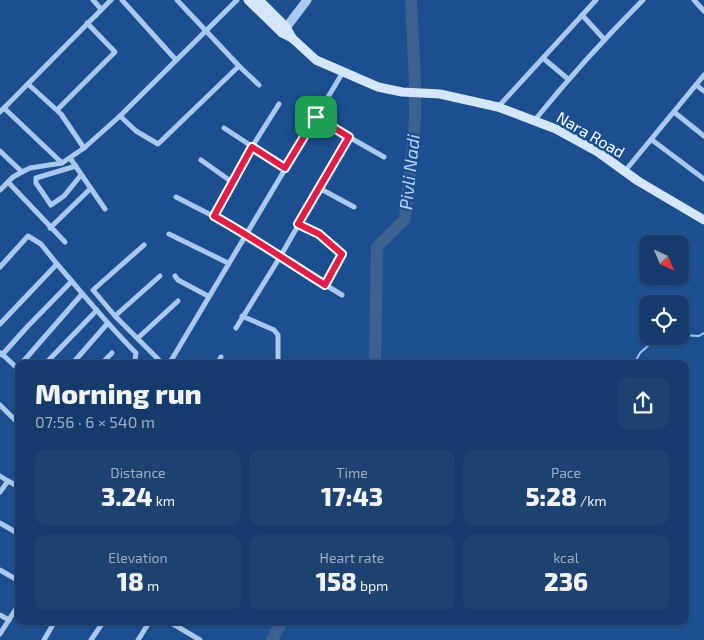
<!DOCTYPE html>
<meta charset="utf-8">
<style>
:root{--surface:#143b6b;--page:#1d4271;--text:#f1f3f6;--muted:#9dadc1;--line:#33557e}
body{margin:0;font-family:"Exo 2",sans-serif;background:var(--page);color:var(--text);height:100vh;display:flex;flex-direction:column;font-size:19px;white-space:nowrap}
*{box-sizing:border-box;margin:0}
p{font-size:16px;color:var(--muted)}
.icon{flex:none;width:28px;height:28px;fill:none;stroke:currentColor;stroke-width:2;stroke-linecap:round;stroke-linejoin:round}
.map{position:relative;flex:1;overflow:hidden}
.side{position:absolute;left:15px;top:360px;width:674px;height:265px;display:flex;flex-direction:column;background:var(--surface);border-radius:10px;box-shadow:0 1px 4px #0004,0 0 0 1px var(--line)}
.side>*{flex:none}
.needle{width:32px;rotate:136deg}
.tools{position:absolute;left:639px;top:235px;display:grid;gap:10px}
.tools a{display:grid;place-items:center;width:50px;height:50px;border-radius:10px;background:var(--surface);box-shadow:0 1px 4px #0004,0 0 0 1px var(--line);font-size:25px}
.pin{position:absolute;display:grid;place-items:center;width:42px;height:42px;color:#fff;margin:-21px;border-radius:10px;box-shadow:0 2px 8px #0006}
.round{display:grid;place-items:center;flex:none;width:52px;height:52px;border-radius:10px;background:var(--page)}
.headline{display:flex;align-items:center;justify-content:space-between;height:85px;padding:0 20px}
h1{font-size:28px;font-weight:800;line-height:38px}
.figures{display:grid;grid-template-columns:repeat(3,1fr);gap:8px;height:85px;padding:5px 20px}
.figures div{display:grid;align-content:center;border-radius:10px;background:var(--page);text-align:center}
.figures b{font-size:25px;font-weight:800}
.figures small{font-size:14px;font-weight:400}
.figures p{font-size:14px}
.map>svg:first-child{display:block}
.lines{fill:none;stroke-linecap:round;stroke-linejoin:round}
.stream{stroke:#9cc4f0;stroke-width:2}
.river{stroke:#3c6290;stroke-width:12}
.minor{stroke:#a9c9ee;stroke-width:5}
.tertiary{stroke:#a9c9ee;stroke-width:9}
.secondary{stroke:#d6e6fa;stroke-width:9}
.route-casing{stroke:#fff;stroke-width:10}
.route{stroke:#e11d48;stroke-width:6}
.labels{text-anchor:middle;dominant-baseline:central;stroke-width:5;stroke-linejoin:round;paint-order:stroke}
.street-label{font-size:16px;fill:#fff;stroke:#1b4f8f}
.water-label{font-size:18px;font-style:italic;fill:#b5d3f5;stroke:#1b4f8f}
</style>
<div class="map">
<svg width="704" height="640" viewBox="0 0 704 640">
<rect width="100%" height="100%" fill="#1b4f8f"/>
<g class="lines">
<g class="stream">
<path d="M 680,335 L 699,336 L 704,333"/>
<path d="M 634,364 L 640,353 L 659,336"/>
</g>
<g class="river">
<path d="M 375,364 L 377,247 L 405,219 L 415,120 L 415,82 L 411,0"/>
<path d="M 272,640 L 282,621"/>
</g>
<g class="minor">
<path d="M 93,0 L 101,9"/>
<path d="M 122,0 L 176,60"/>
<path d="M 694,0 L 704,11"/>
<path d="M 582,15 L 604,39"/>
<path d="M 543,58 L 568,79"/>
<path d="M 239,66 L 259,85"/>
<path d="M 28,84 L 61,114 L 84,148"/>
<path d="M 696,85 L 704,91"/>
<path d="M 498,107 L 596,0"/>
<path d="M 4,108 L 62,163"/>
<path d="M 57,110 L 115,52 L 87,23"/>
<path d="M 0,112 L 111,0"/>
<path d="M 674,112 L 704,136"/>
<path d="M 120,116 L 136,131 L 158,144 L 239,66 L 177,0"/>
<path d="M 534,121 C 568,79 604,39 643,0"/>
<path d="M 224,128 L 285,168"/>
<path d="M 349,137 L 384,157"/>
<path d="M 652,140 L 704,179"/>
<path d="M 0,151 L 22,172"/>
<path d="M 70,158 L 105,209"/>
<path d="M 201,160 L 232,182"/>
<path d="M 76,166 L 36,178 L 36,183 L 51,205 L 64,196 L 81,175"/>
<path d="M 625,171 L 704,75"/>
<path d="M 8,182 L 65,242"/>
<path d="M 319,188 L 354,207"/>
<path d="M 0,190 L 13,177 L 22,172 L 30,168 L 62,163 L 84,148 L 120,116 L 237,0"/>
<path d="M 176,197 L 246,233 L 286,261 L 342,295"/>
<path d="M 214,216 L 252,147 L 279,104"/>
<path d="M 298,224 L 319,235 L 342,254 L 325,285"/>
<path d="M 50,228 L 90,189"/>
<path d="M 169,234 L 228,263"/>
<path d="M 0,267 L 28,236 L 41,244 L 57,264"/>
<path d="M 160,276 L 115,316 L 163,364"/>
<path d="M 175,276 L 178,280 L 208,296"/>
<path d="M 115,316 L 93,290 L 144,245"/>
<path d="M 242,316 L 274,330 L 278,335 L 278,364"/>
<path d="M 0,324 L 57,264 C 83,294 108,325 136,353 L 135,360 L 132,364"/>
<path d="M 236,328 L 280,257 L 349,137 L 316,117"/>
<path d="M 138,338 L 178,301"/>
<path d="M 1,353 L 19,370"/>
<path d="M 2,355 L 27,327 L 71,282"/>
<path d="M 21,364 L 82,294"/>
<path d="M 45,364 L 97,310"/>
<path d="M 72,364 L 107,324"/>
<path d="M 101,364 L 112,353"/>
<path d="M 169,364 L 343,72"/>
<path d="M 217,364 L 221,357"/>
<path d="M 0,405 L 19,424"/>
<path d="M 0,476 L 8,481"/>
<path d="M 0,492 L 8,481 L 19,487"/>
<path d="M 0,523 L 19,534"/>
<path d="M 0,570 L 19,581"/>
<path d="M 0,615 L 9,620"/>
<path d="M 168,621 L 200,640"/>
<path d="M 0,634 L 19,604"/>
<path d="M 44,640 L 55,621"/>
<path d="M 91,640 L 104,621"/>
<path d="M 138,640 L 150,621"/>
</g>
<path class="tertiary" d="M 282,33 L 307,0"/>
<g class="secondary">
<path d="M 248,0 L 282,33 L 292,38 L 316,60 L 378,87 L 402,92 L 440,94 L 498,107 L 556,129 L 598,152 L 638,181 L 704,220"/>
<path d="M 259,0 L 286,27 L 292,38"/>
</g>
</g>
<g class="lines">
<defs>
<path id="route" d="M 316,117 L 349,137 L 298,224 L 319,234 L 342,254 L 325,285 C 288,262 252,237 214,216 L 252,147 L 285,168 Z"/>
</defs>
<use href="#route" class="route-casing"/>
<use href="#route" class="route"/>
</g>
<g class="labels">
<g class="street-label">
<text transform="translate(591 134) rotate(30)">Nara Road</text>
</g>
<g class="water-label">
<text transform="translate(409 172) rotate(-84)">Pivli Nadi</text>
</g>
</g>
</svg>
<div class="tools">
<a><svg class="needle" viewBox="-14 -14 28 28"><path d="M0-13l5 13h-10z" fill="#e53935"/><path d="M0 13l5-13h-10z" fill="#9dadc1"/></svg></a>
<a><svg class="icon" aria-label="locate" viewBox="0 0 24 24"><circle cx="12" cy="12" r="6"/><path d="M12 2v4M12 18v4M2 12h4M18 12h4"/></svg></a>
</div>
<div class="pin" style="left:316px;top:117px;background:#1e9e55"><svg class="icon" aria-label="arrive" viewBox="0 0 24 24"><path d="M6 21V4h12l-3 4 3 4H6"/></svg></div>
<section class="side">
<div class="headline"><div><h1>Morning run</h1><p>07:56 · 6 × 540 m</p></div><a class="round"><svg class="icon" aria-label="share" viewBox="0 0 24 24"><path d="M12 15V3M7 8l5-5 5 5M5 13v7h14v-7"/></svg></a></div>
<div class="figures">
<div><p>Distance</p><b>3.24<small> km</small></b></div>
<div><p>Time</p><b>17:43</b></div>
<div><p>Pace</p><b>5:28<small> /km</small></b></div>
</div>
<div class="figures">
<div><p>Elevation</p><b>18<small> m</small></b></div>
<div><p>Heart rate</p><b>158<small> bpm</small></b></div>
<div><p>kcal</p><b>236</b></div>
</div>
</section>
</div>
